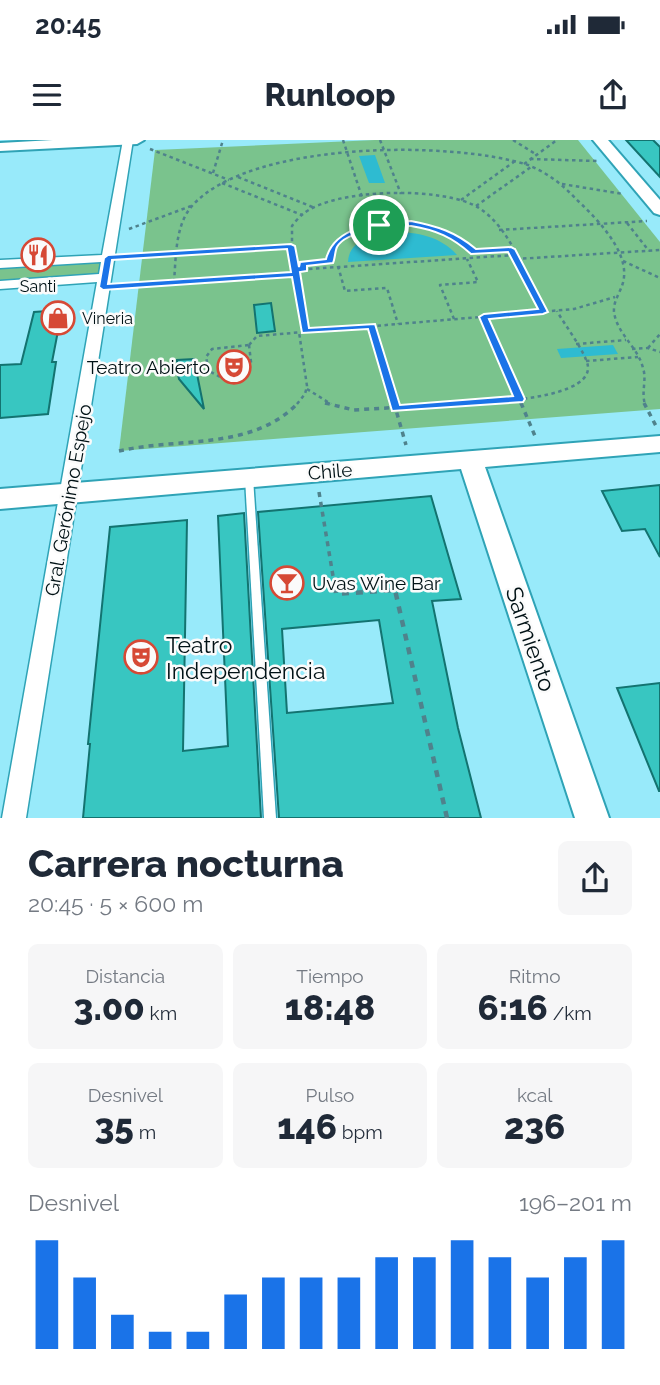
<!DOCTYPE html>
<html lang="es">
<meta charset="utf-8">
<style>
:root{--surface:#fff;--page:#f6f6f7;--text:#1f2937;--muted:#747a83;--accent:#1a73e8}
body{margin:0;font-family:Raleway,sans-serif;background:var(--page);color:var(--text);height:100vh;display:flex;flex-direction:column;font-size:26px;white-space:nowrap}
*{box-sizing:border-box;margin:0}
p{font-size:23px;color:var(--muted)}
.icon{flex:none;width:38px;height:38px;fill:none;stroke:currentColor;stroke-width:2;stroke-linecap:round;stroke-linejoin:round}
.map{position:relative;height:678px;overflow:hidden}
.side{display:flex;flex-direction:column;background:var(--surface);flex:1}
.side>*{flex:none}
.pin{position:absolute;display:grid;place-items:center;width:60px;height:60px;color:#fff;margin:-30px;border:4px solid #fff;border-radius:50%;box-shadow:0 2px 7px #0007}
.round{display:grid;place-items:center;flex:none;width:74px;height:74px;border-radius:10px;background:var(--page)}
.head{display:flex;align-items:center;justify-content:space-between;height:119px;padding:0 28px}
h1{font-size:38px;font-weight:800;line-height:52px}
.stats{display:grid;grid-template-columns:repeat(3,1fr);gap:10px;height:119px;padding:7px 28px}
.stats div{display:grid;align-content:center;border-radius:10px;background:var(--page);text-align:center}
.stats b{font-size:35px;font-weight:800}
.stats small{font-size:19px;font-weight:400}
.stats p{font-size:19px}
.chart{height:196px;padding:14px 28px}
.chart p{display:flex;justify-content:space-between}
.chart svg{width:100%;height:126px;margin-top:7px;stroke:var(--accent);stroke-width:6}
.status{display:flex;justify-content:space-between;align-items:center;height:49px;padding:0 35px;background:var(--surface);direction:ltr}
.status svg{height:19px;fill:currentColor}
header{display:flex;justify-content:space-between;align-items:center;height:91px;padding:0 28px;background:var(--surface);font-size:32px;font-weight:800}
.map>svg:first-child{display:block}
.green{fill:#7ac38d}
.water{fill:#2ebbd1}
.building{fill:#38c6c1;stroke:#137370;stroke-width:2;fill-rule:evenodd}
.lines{fill:none;stroke-linecap:round;stroke-linejoin:round}
.lane-casing{stroke:#2fa3b6;stroke-width:3}
.street-casing{stroke:#2fa3b6;stroke-width:3}
.secondary-casing{stroke:#2fa3b6;stroke-width:4}
.path-far2{stroke:#4f828c;stroke-width:2.5;stroke-dasharray:3.5 3.5;stroke-linecap:butt}
.path-far1{stroke:#4f828c;stroke-width:3.5;stroke-dasharray:5 5;stroke-linecap:butt}
.path{stroke:#4f828c;stroke-width:4.5;stroke-dasharray:7 7;stroke-linecap:butt}
.lane{fill:#fff;fill-rule:evenodd}
.street{fill:#fff;fill-rule:evenodd}
.secondary{fill:#fff;fill-rule:evenodd}
.route{fill:#1a73e8;stroke:#fff;stroke-width:2;fill-rule:evenodd}
.labels{text-anchor:middle;dominant-baseline:central;stroke-width:5;stroke-linejoin:round;paint-order:stroke}
.far-poi-label{font-size:16px;fill:#001115;stroke:#fbfbfb}
.poi-label{font-size:19px;fill:#001115;stroke:#fbfbfb;text-anchor:end}
.street-label{font-size:19px;fill:#001115;stroke:#fbfbfb}
.near-street-label{font-size:23px;fill:#001115;stroke:#fbfbfb}
.near-poi-label{font-size:23px;fill:#001115;stroke:#fbfbfb;text-anchor:start}
</style>
<div class="status"><b>20:45</b><svg viewBox="0 0 49 12"><path d="M0 12V9h3v3zM5 12V6h3v6zM10 12V3h3v9zM15 12V0h3v12zM26 1h20v11H26zM47 4h2v5h-2z"/></svg></div>
<header><svg class="icon" aria-label="menu" viewBox="0 0 24 24"><path d="M4 6h16M4 12h16M4 18h16"/></svg>Runloop<svg class="icon" aria-label="share" viewBox="0 0 24 24"><path d="M12 15V3M7 8l5-5 5 5M5 13v7h14v-7"/></svg></header>
<div class="map">
<svg width="660" height="678" viewBox="0 0 660 678">
<rect width="100%" height="100%" fill="#98eafa"/>
<g class="green">
<path d="M 375,0 L 578,0 L 660,102 L 660,269 L 119,311 L 155,10 Z"/>
<path d="M 108,118 L 105,138 L 0,145 L 0,124 Z"/>
</g>
<g class="water">
<path d="M 375,15 L 385,43 L 369,43 L 359,16 Z"/>
<path d="M 393,92 C 417,92 440,96 457,115 L 348,122 C 349,99 374,95 393,92 Z"/>
<path d="M 613,205 L 618,214 L 561,218 L 557,209 Z"/>
</g>
<g class="building">
<path d="M 626,0 L 653,0 L 660,7 L 660,37 Z"/>
<path d="M 271,163 L 275,191 L 257,193 L 254,165 Z"/>
<path d="M 62,170 L 52,222 L 56,222 L 48,274 L 0,278 L 0,225 L 21,224 L 34,172 Z"/>
<path d="M 194,219 L 204,269 L 179,239 L 177,230 L 177,220 Z"/>
<path d="M 660,345 L 660,417 L 645,389 L 622,391 L 602,351 Z"/>
<path d="M 431,356 L 461,459 L 432,461 L 458,588 L 481,678 L 279,678 L 258,372 ZM 379,480 L 393,563 L 287,573 L 282,489 Z"/>
<path d="M 244,373 L 261,678 L 83,678 L 90,604 L 88,604 L 110,387 L 187,380 L 183,611 L 228,606 L 218,376 Z"/>
<path d="M 660,543 L 660,651 L 659,651 L 617,548 Z"/>
</g>
<g class="lines">
<defs>
<path id="lane" d="M 249,335 L 253,338 L 276,678 L 264,678 L 245,338 Z"/>
<path id="street" d="M 123,0 L 133,0 L 26,678 L 2,678 L 97,142 L 0,149 L 0,141 L 99,134 L 101,122 L 0,128 L 0,120 L 102,115 Z"/>
<g id="secondary">
<path d="M 53,0 L 144,0 L 137,4 L 0,11 L 0,3 Z"/>
<path d="M 593,0 L 608,0 L 660,60 L 660,75 L 654,73 Z"/>
<path d="M 660,296 L 660,312 L 485,327 L 609,678 L 575,678 L 461,329 L 0,369 L 0,349 Z"/>
</g>
</defs>
<use href="#lane" class="lane-casing"/>
<use href="#street" class="street-casing"/>
<use href="#secondary" class="secondary-casing"/>
<g class="path-far2">
<path d="M 343,0 L 362,57"/>
<path d="M 380,0 L 401,54"/>
<path d="M 513,0 L 537,15"/>
<path d="M 150,9 L 229,40"/>
<path d="M 530,19 L 598,21"/>
<path d="M 524,24 L 557,0"/>
<path d="M 213,33 L 223,0"/>
<path d="M 238,37 L 315,68"/>
<path d="M 222,43 L 302,75"/>
<path d="M 562,44 L 623,54"/>
<path d="M 382,56 L 391,84"/>
<path d="M 461,60 L 515,21"/>
<path d="M 476,66 L 531,27"/>
<path d="M 627,83 L 649,111"/>
<path d="M 129,89 L 191,66"/>
<path d="M 499,90 L 647,81"/>
<path d="M 125,117 L 291,106"/>
<path d="M 516,119 L 660,110"/>
<path d="M 623,121 L 660,138"/>
<path d="M 294,124 L 330,121 C 332,116 333,110 336,106 C 353,77 415,82 442,92 C 455,96 464,103 474,112 L 510,109"/>
<path d="M 338,126 L 345,151 L 387,148 L 398,184"/>
<path d="M 295,130 L 514,115"/>
<path d="M 174,142 C 176,118 175,85 192,66 C 249,1 451,0 528,25 C 546,32 562,44 575,58 C 594,76 627,108 624,137 C 623,150 613,159 614,172 C 617,194 638,207 643,228 C 647,240 641,252 645,264"/>
<path d="M 119,146 L 296,134"/>
<path d="M 484,177 L 521,264"/>
<path d="M 454,179 L 440,145 L 478,142 L 467,119"/>
<path d="M 372,186 L 394,264"/>
<path d="M 305,191 L 292,121 L 292,86 C 295,82 299,77 303,74 C 334,48 445,46 479,68 C 512,89 527,139 543,172"/>
<path d="M 576,204 L 626,200"/>
<path d="M 249,205 L 251,222 L 246,233 L 222,238 L 209,231 L 206,217 L 212,209 Z"/>
<path d="M 249,205 L 257,196 L 574,169 L 615,157"/>
<path d="M 648,208 L 660,194"/>
<path d="M 632,209 L 648,208 L 660,212"/>
<path d="M 586,221 L 638,217"/>
<path d="M 307,249 L 331,264"/>
<path d="M 297,264 L 305,254 L 307,246 L 299,192"/>
<path d="M 440,264 C 466,263 590,263 588,227 C 587,214 564,184 557,171"/>
</g>
<g class="path-far1">
<path d="M 325,263 L 354,270 L 467,263"/>
<path d="M 394,263 L 406,305"/>
<path d="M 521,263 L 535,296"/>
<path d="M 644,263 L 656,286"/>
<path d="M 119,311 C 179,297 252,311 298,263"/>
<path d="M 319,352 L 335,448"/>
</g>
<path class="path" d="M 335,446 L 336,454 L 395,450 L 447,678"/>
<use href="#lane" class="lane"/>
<use href="#street" class="street"/>
<use href="#secondary" class="secondary"/>
</g>
<path class="route" d="M 411,81 C 437,86 456,92 476,109 L 511,107 L 515,109 L 548,172 L 543,174 L 489,179 L 525,259 L 523,262 L 392,271 L 368,189 L 302,193 L 292,137 L 103,150 L 99,147 L 104,118 L 108,115 L 291,104 L 295,106 L 299,127 L 300,122 L 326,119 C 335,84 380,83 411,81 ZM 411,86 C 436,90 452,97 471,114 L 508,112 L 538,169 L 484,174 L 479,177 L 513,256 L 400,265 L 375,184 L 309,188 L 300,132 L 307,131 L 307,126 L 333,123 C 335,119 335,111 337,107 C 347,89 393,87 411,86 ZM 287,109 L 291,132 L 108,144 L 112,120 Z"/>
<defs>
<symbol id="restaurant-ring" viewBox="-11 -11 22 22"><circle r="9.5" fill="#fbfbfb" stroke="#d64935" stroke-width="1.5"/><path d="M-5-6h1v4h1v-4h1v4h1v-4h1v5L-1.5 .5V6h-2V.5L-5-1ZM5-6V6H3V1.5H1.5Q1.5-4 5-6Z" fill="#d64935"/></symbol>
<symbol id="shop-ring" viewBox="-11 -11 22 22"><circle r="9.5" fill="#fbfbfb" stroke="#d64935" stroke-width="1.5"/><path d="M-5-2.5h2.3a2.7 3.5 0 0 1 5.4 0H5L5.5 6h-11ZM-1.5-2.5h3a1.5 2.3 0 0 0-3 0Z" fill="#d64935"/></symbol>
<symbol id="theatre-ring" viewBox="-11 -11 22 22"><circle r="9.5" fill="#fbfbfb" stroke="#d64935" stroke-width="1.5"/><path d="M-5-5.5Q0-4 5-5.5V0Q5 5 0 6Q-5 5-5 0ZM-3.3-2.5H-1v1.5H-3.3ZM1-2.5H3.3v1.5H1ZM-2.8 1Q0 5.5 2.8 1Z" fill="#d64935"/></symbol>
<symbol id="bar-ring" viewBox="-11 -11 22 22"><circle r="9.5" fill="#fbfbfb" stroke="#d64935" stroke-width="1.5"/><path d="M-6-5H6L.8 .8V4.5H3.5V6h-7V4.5H-.8V.8Z" fill="#d64935"/></symbol>
</defs>
<g fill-rule="evenodd">
<use href="#restaurant-ring" x="19" y="96" width="38" height="38"/>
<use href="#shop-ring" x="39" y="159" width="38" height="38"/>
<use href="#theatre-ring" x="215" y="208" width="38" height="38"/>
<use href="#bar-ring" x="268" y="424" width="38" height="38"/>
<use href="#theatre-ring" x="122" y="498" width="38" height="38"/>
</g>
<g class="labels">
<g class="far-poi-label">
<text x="38" y="146">Santi</text>
<text x="82" y="178" text-anchor="start">Vineria</text>
</g>
<g class="poi-label">
<text x="210" y="227">Teatro Abierto</text>
<text x="312" y="443" text-anchor="start">Uvas Wine Bar</text>
</g>
<g class="street-label">
<text transform="translate(330 331) rotate(-5)">Chile</text>
<text transform="translate(68 360) rotate(-80)">Gral. Gerónimo Espejo</text>
</g>
<g class="near-street-label">
<text transform="translate(531 499) rotate(71)">Sarmiento</text>
</g>
<g class="near-poi-label">
<text x="166" y="504">Teatro<tspan x="166" dy="26">Independencia</tspan></text>
</g>
</g>
</svg>
<div class="pin" style="left:379px;top:85px;background:#1e9e55"><svg class="icon" aria-label="arrive" viewBox="0 0 24 24"><path d="M6 21V4h12l-3 4 3 4H6"/></svg></div>
</div>
<section class="side">
<div class="head"><div><h1>Carrera nocturna</h1><p>20:45 · 5 × 600 m</p></div><a class="round"><svg class="icon" aria-label="share" viewBox="0 0 24 24"><path d="M12 15V3M7 8l5-5 5 5M5 13v7h14v-7"/></svg></a></div>
<div class="stats">
<div><p>Distancia</p><b>3.00<small> km</small></b></div>
<div><p>Tiempo</p><b>18:48</b></div>
<div><p>Ritmo</p><b>6:16<small> /km</small></b></div>
</div>
<div class="stats">
<div><p>Desnivel</p><b>35<small> m</small></b></div>
<div><p>Pulso</p><b>146<small> bpm</small></b></div>
<div><p>kcal</p><b>236</b></div>
</div>
<div class="chart"><p><span>Desnivel</span>196–201 m</p>
<svg viewBox="0 0 160 44" preserveAspectRatio="none"><path d="M5 44V6M15 44V19M25 44V32M35 44V38M45 44V38M55 44V25M65 44V19M75 44V19M85 44V19M95 44V12M105 44V12M115 44V6M125 44V12M135 44V19M145 44V12M155 44V6"/></svg>
</div>
</section>
